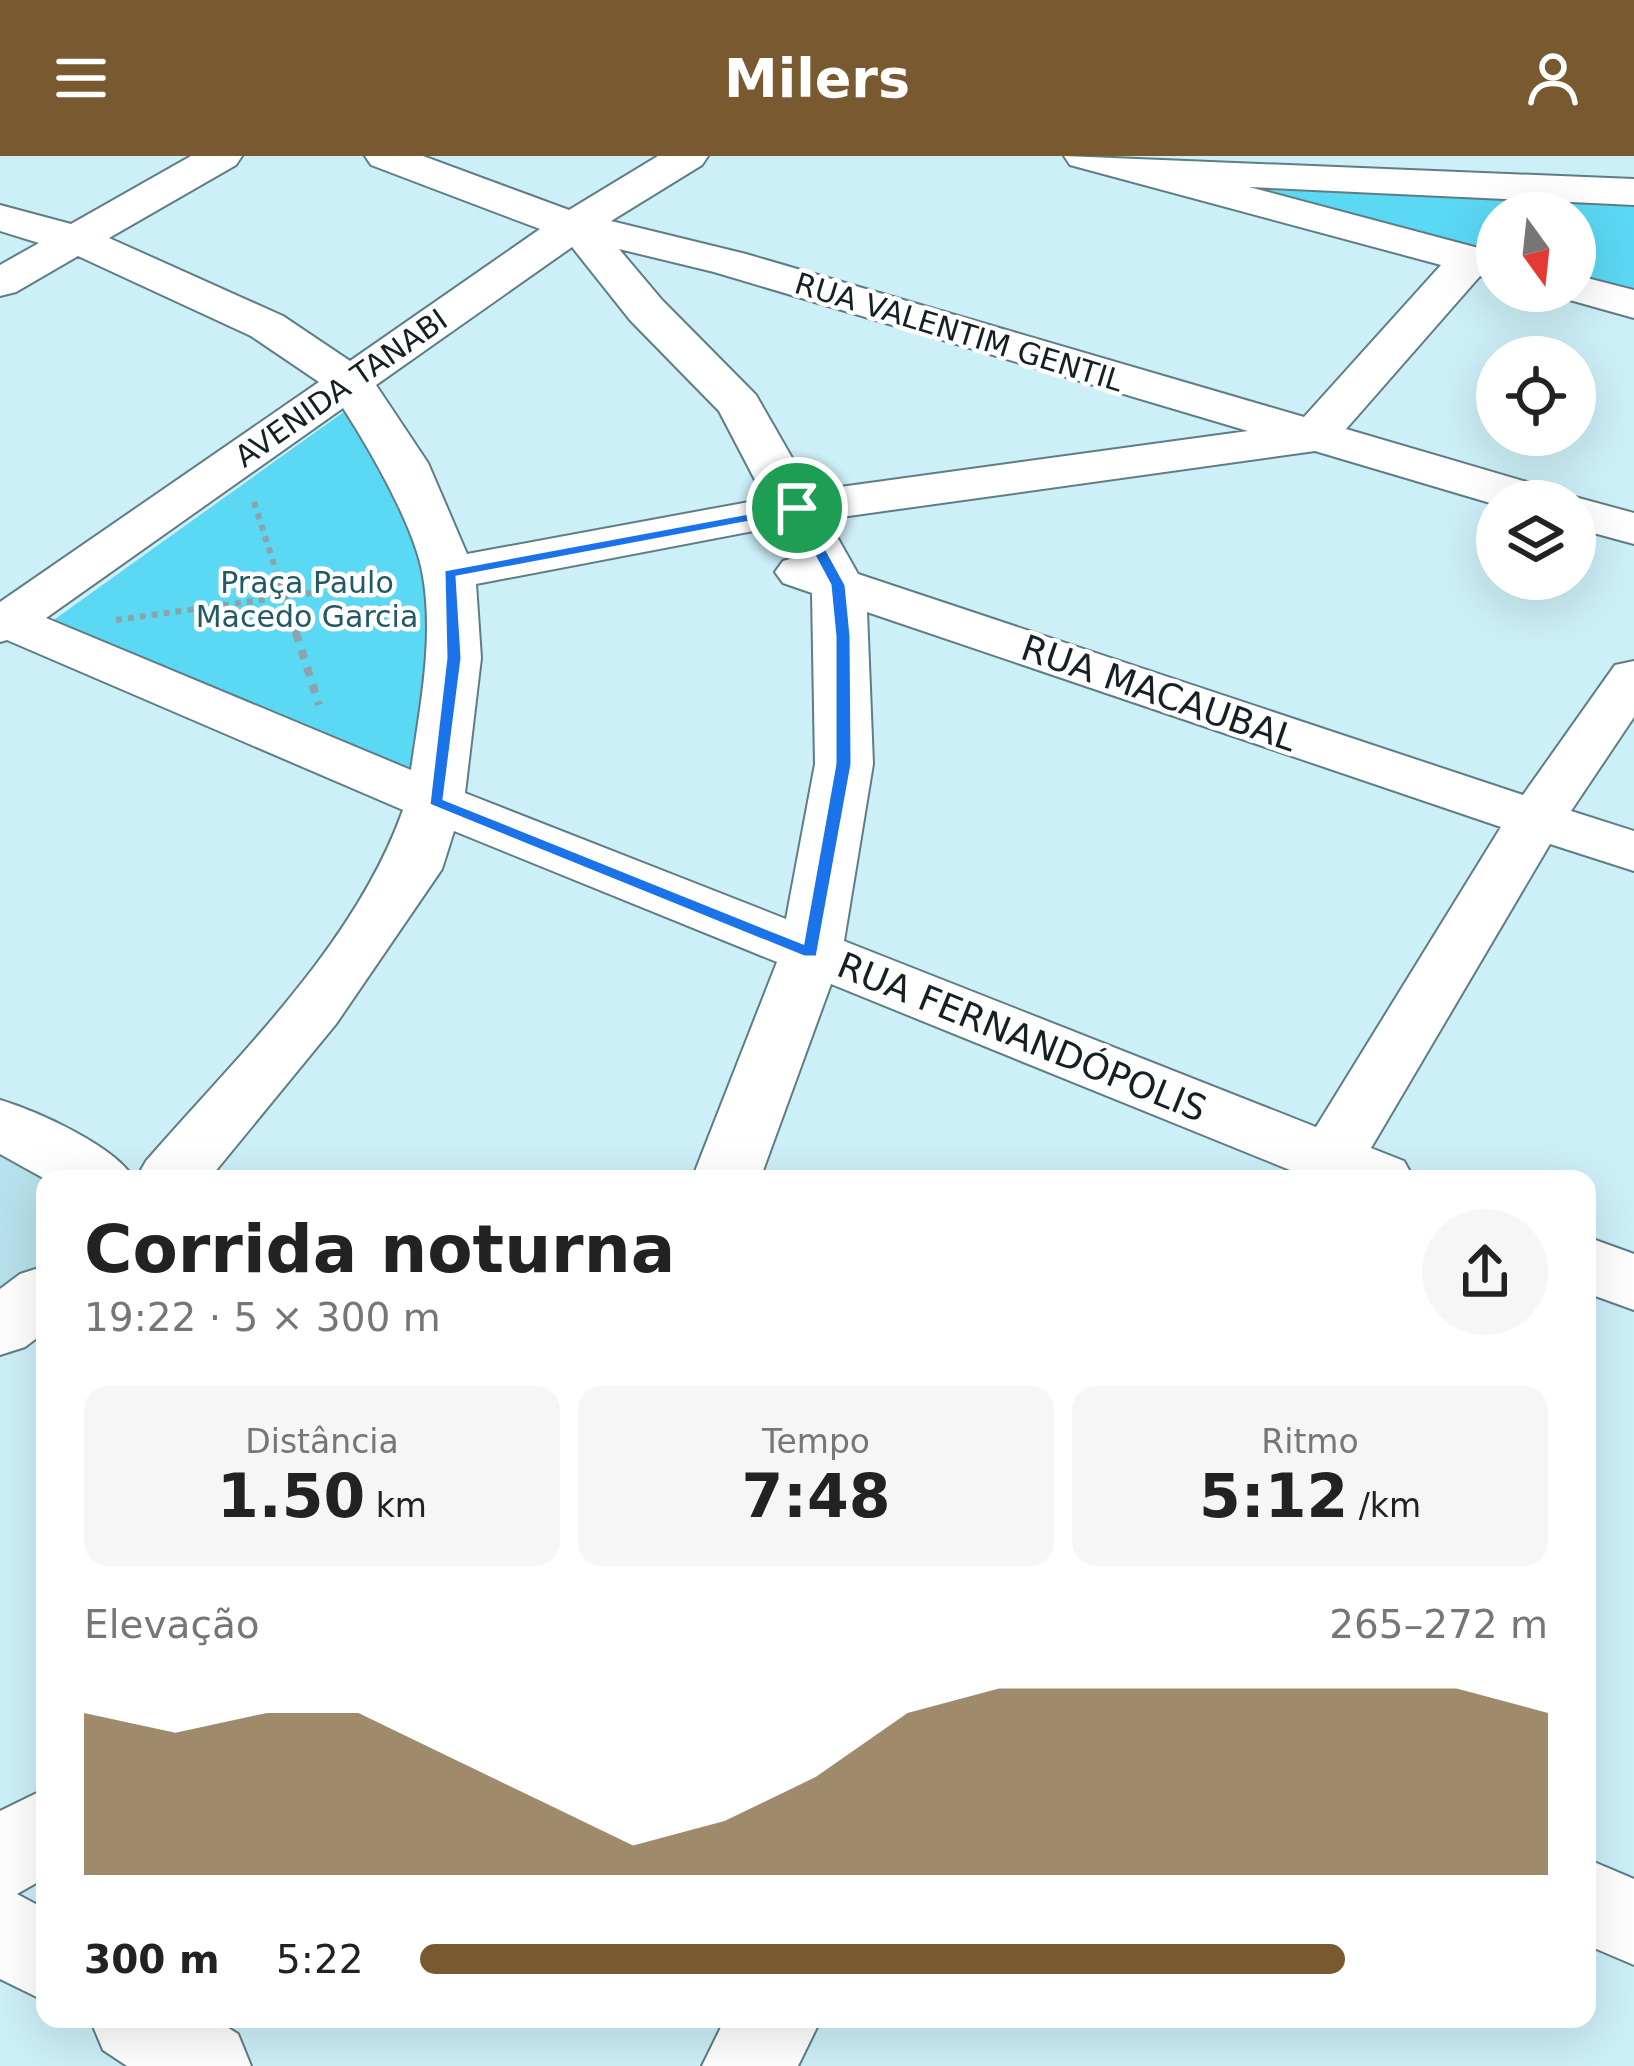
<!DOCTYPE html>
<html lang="pt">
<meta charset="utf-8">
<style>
:root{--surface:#fff;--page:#f6f6f6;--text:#222;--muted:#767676;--accent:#79592f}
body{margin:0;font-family:"DejaVu Sans",sans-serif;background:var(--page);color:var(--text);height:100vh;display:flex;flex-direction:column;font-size:45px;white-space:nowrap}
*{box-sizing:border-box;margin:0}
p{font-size:39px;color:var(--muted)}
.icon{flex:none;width:66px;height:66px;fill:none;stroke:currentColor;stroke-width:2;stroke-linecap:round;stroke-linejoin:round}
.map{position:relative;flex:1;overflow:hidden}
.drawer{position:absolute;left:36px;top:1014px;width:1560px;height:858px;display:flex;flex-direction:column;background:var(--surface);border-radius:24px;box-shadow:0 12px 48px #0002}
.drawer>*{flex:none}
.needle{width:78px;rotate:165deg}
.controls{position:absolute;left:1476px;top:36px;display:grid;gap:24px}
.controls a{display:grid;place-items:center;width:120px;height:120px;border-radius:50%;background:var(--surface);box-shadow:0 12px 48px #0002;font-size:60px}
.pin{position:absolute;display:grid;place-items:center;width:102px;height:102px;color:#fff;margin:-51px;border:6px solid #fff;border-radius:50%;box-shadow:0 3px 12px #0007}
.round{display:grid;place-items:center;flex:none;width:126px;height:126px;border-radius:63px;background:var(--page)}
.headline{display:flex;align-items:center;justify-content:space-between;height:204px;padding:0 48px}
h1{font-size:66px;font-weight:700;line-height:90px}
.metrics{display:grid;grid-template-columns:repeat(3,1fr);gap:18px;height:204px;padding:12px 48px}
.metrics div{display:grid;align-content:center;border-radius:24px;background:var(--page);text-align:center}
.metrics b{font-size:60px;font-weight:700}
.metrics small{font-size:33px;font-weight:400}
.metrics p{font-size:33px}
.chart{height:336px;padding:24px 48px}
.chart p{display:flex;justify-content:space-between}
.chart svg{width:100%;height:216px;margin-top:12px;fill:var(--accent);opacity:.7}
ul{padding:0 48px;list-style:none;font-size:39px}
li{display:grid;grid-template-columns:192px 144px 1fr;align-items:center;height:90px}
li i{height:30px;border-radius:15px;background:var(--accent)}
header{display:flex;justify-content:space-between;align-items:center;height:156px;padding:0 48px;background:var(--accent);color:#fff;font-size:54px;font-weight:700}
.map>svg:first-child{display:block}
.built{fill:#b7e1ec}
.green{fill:#5bd8f4}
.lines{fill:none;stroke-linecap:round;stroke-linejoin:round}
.minor-casing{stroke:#5e7d85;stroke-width:4}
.path-far1{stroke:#8aa4aa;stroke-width:6;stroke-dasharray:6 6;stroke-linecap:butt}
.path{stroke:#8aa4aa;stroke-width:8;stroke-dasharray:9 9;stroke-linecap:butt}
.minor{fill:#fff;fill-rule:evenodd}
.route{fill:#1a73e8;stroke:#fff;stroke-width:3;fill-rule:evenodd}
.labels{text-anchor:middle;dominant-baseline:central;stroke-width:9;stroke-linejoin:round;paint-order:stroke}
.far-street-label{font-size:30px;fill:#142023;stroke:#fff}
.far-park-label{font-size:30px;fill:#205a67;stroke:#fff}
.street-label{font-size:36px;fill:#142023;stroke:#fff}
</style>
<header><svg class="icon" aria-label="menu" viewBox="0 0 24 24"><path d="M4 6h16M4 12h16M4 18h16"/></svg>Milers<svg class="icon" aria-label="person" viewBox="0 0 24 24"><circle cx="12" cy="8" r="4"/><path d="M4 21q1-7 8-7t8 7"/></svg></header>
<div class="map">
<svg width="1634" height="1910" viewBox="0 0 1634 1910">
<rect width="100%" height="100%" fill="#cdeff8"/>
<path class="built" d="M 0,996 L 45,1023 L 45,1113 L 0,1146 Z"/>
<g class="green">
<path d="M 1242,33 L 1634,46 L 1634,134 L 1575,119 L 1575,57 L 1497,57 L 1497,98 Z"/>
<path d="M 352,250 L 441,419 L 423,629 L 37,476 Z"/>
</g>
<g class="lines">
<defs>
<g id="minor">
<path d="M 191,0 L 242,0 L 236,9 L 109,82 L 283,160 L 350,205 L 540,73 L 371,9 L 365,0 L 423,0 L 569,54 L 658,0 L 708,0 L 702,9 L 611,65 L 746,98 L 1304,261 L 1441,109 L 1070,9 L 1064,0 L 1634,23 L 1634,49 L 1249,31 L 1497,97 L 1497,124 L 1480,120 L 1346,273 L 1554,334 L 1561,344 L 1575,341 L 1634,357 L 1634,388 L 1575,372 L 1575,345 L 1497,345 L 1497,349 L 1315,295 L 827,363 L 858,418 L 1523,639 L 1615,509 L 1634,505 L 1634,561 L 1571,655 L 1634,675 L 1634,715 L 1550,688 L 1371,992 L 1404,1005 L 1414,1023 L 1285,1023 L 1290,1014 L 831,828 L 760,1023 L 692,1023 L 777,806 L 454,675 L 442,713 L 336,868 L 209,1023 L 136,1023 L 146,1005 C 239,898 355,789 403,654 L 7,484 L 0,486 L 0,446 L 319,226 L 251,180 L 78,100 L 16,136 L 0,140 L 0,109 L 39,87 L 0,75 L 0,49 L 71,68 ZM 572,91 L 630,164 L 719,255 L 765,343 L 467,398 L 428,307 L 376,229 ZM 619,93 L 714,116 L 1248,275 L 811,335 L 756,239 L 662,144 ZM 343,252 C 370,294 415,371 423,420 C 434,484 420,550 411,614 L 46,462 ZM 780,370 L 797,401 L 783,405 L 775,416 L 783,427 L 812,437 L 815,608 L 786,763 L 465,637 L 481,502 L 476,428 ZM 867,456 L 1501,671 L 1316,971 L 844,785 L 873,608 Z"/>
<path d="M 1575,119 L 1634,134 L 1634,162 L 1559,141 L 1555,135 L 1575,135 Z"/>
<path d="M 0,944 C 37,955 115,990 134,1023 L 45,1023 L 0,998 Z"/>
<path d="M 1587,1081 L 1634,1098 L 1634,1154 L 1587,1137 Z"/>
<path d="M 45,1110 L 45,1176 L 25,1191 L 0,1199 L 0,1133 L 20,1118 Z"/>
<path d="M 45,1633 L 45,1722 L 17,1738 L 45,1753 L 45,1845 L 0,1823 L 0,1655 Z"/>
<path d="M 1587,1703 L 1634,1723 L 1634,1809 L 1587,1789 Z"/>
<path d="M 90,1863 L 214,1863 L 238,1878 L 251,1910 L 127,1910 L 103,1894 Z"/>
<path d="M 725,1863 L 821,1863 L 798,1910 L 702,1910 Z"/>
</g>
</defs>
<use href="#minor" class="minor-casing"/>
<g class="path-far1">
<path d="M 254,346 L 297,480"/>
<path d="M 116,464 L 398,425"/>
</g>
<path class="path" d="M 296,477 L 319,549"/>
<use href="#minor" class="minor"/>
</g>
<path class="route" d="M 797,348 L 804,352 L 846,429 L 851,480 L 852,608 L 817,801 L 804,801 L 429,649 L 446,502 L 444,414 ZM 792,358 L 830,429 L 835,480 L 835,608 L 803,787 L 444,643 L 462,502 L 457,421 Z"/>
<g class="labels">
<g class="far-street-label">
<text transform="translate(959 176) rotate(17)">RUA VALENTIM GENTIL</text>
<text transform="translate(341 232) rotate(-35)">AVENIDA TANABI</text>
</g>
<g class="far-park-label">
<text x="307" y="426">Praça Paulo<tspan x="307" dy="34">Macedo Garcia</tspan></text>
</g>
<g class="street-label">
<text transform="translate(1159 537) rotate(19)">RUA MACAUBAL</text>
<text transform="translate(1022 881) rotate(22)">RUA FERNANDÓPOLIS</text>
</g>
</g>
</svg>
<div class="controls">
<a><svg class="needle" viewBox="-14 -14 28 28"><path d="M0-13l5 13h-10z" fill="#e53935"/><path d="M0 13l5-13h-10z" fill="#767676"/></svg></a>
<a><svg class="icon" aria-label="locate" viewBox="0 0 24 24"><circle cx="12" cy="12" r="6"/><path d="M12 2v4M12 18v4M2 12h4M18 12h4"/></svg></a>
<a><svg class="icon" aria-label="layers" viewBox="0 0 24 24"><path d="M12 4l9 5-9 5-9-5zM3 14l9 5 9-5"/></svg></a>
</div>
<div class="pin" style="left:797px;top:352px;background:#1e9e55"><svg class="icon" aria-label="arrive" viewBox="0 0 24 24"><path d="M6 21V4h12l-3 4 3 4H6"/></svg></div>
<section class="drawer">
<div class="headline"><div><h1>Corrida noturna</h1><p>19:22 · 5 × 300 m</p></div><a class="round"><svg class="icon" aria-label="share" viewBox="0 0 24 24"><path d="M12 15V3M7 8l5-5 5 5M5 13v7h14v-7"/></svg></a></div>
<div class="metrics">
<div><p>Distância</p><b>1.50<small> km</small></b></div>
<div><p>Tempo</p><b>7:48</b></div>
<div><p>Ritmo</p><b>5:12<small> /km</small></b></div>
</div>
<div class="chart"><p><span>Elevação</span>265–272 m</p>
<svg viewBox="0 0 160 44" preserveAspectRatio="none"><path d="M0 44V11L10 15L20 11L30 11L40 20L50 29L60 38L70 33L80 24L90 11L100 6L110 6L120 6L130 6L140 6L150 6L160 11V44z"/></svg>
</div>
<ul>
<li><b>300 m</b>5:22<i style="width:82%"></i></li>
</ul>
</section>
</div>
